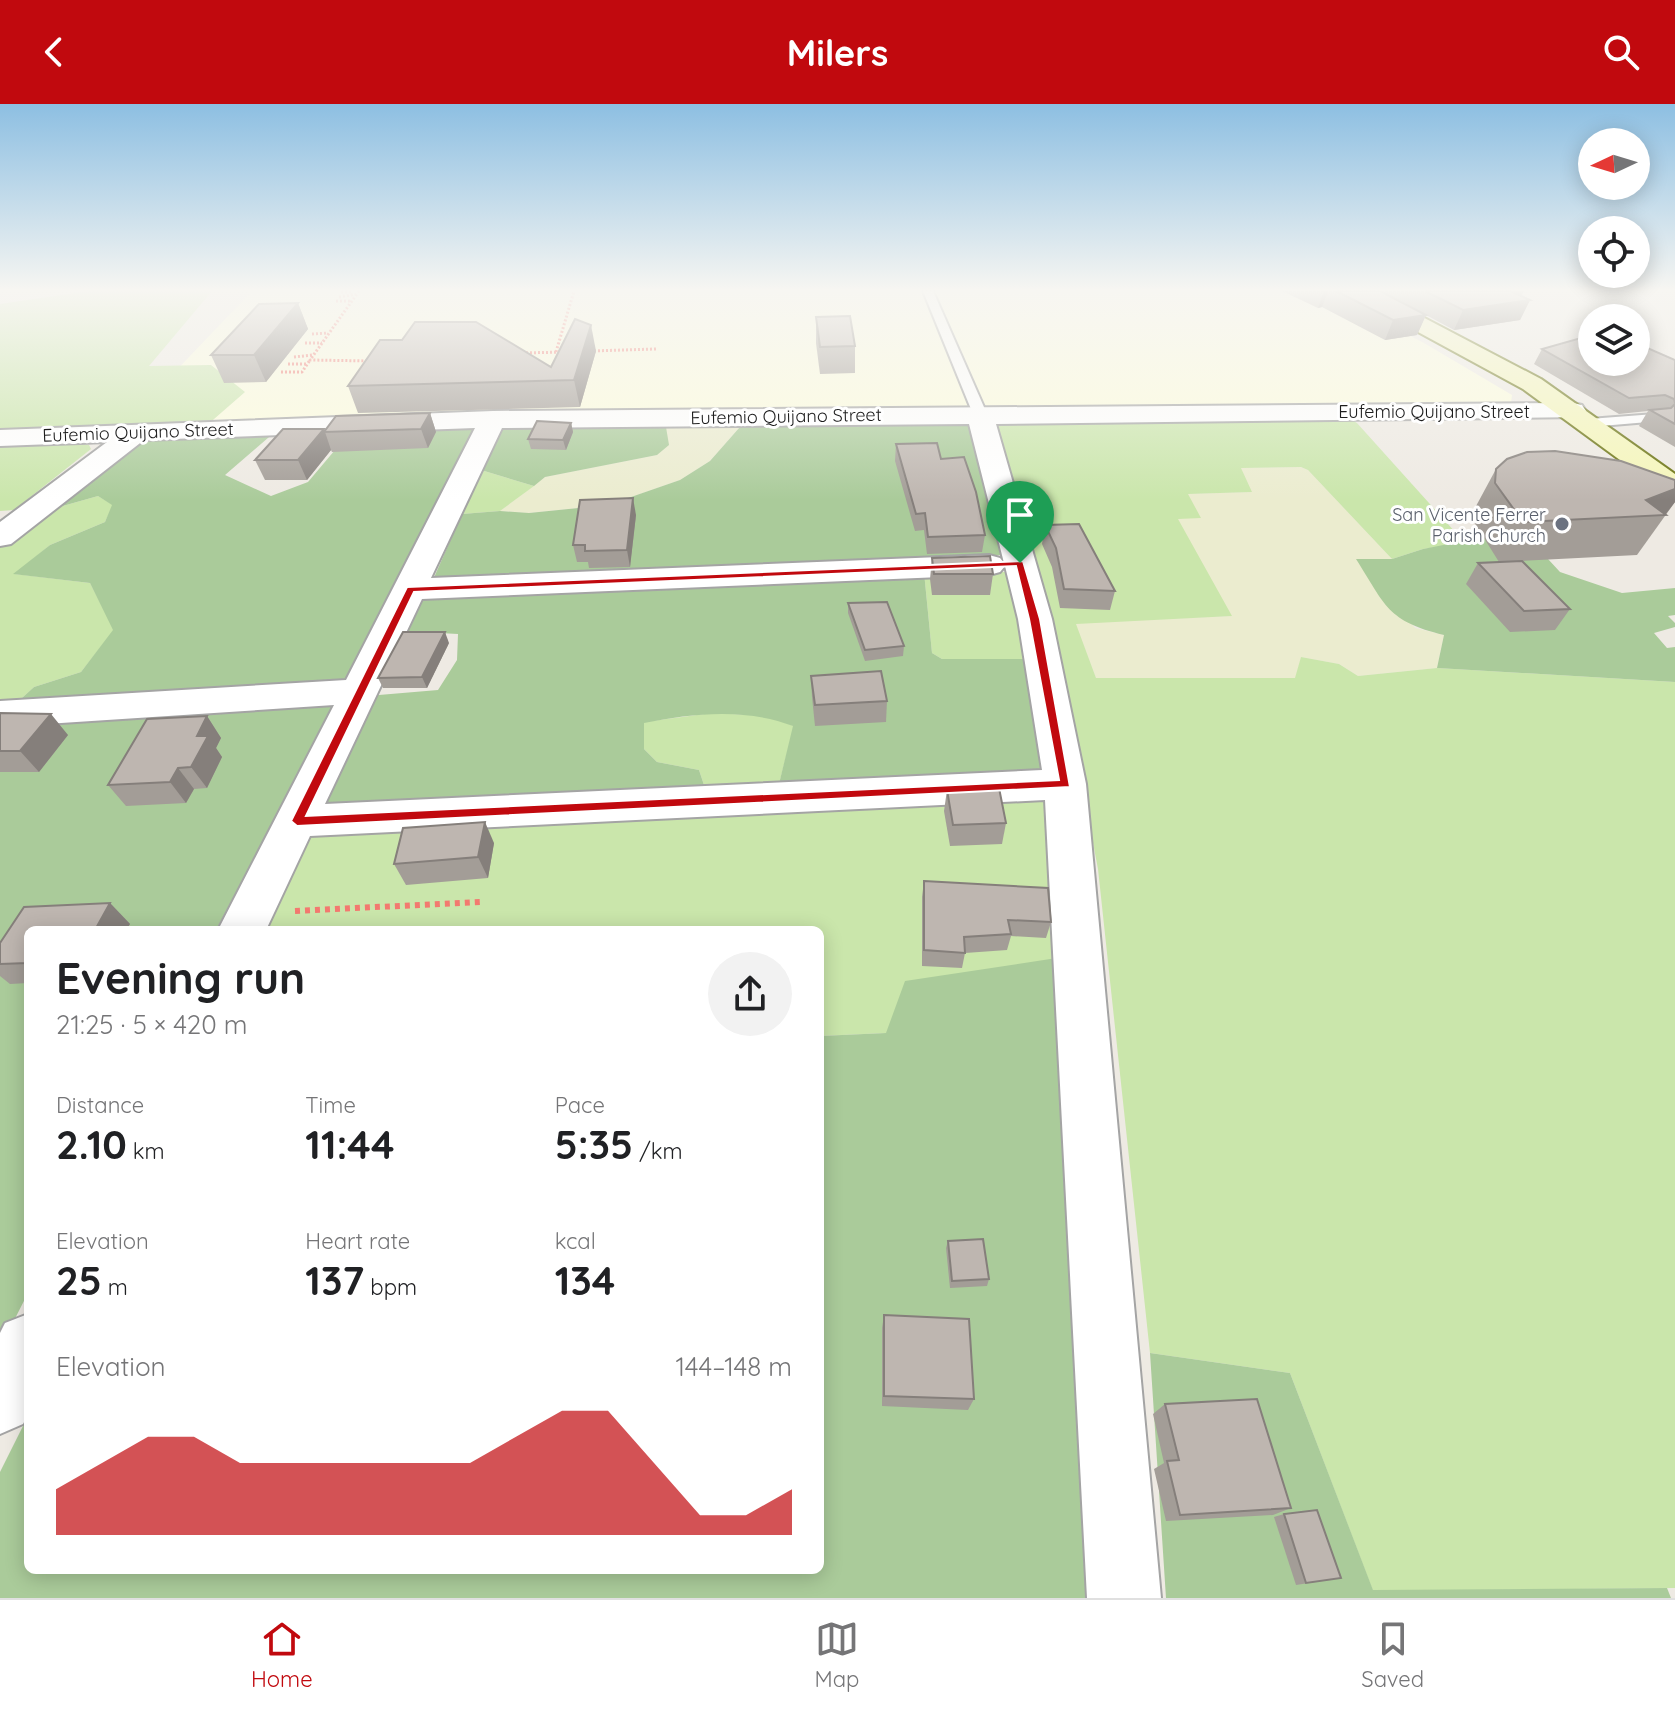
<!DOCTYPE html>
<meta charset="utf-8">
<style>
:root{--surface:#fff;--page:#f2f2f2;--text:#202124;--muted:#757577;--line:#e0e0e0;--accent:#c1090e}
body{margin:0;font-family:Quicksand,sans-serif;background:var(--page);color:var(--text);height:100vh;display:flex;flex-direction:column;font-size:30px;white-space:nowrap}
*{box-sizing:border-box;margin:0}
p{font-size:26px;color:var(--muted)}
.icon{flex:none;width:44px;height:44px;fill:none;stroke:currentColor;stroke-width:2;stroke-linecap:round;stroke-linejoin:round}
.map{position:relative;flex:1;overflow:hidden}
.side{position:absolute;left:24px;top:822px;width:800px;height:648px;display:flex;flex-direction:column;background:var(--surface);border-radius:12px;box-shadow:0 4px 20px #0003}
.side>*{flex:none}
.needle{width:52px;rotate:266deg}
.controls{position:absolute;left:1578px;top:24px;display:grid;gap:16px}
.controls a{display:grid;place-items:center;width:72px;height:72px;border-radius:50%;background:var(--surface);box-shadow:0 4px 20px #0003;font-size:40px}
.pin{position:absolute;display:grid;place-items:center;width:68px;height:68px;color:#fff;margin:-82px -34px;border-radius:50% 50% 50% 0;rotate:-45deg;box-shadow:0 0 8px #0007}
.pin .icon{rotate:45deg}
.round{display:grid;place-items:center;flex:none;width:84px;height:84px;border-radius:42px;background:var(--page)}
.headline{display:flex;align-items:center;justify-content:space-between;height:136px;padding:0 32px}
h1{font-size:44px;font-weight:700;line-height:60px}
.stats{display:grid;grid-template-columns:repeat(3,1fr);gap:12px;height:136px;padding:8px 32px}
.stats div{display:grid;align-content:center}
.stats b{font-size:40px;font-weight:700}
.stats small{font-size:22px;font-weight:400}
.stats p{font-size:22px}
.chart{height:224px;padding:16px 32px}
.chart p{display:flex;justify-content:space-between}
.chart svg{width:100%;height:144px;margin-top:8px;fill:var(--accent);opacity:.7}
header{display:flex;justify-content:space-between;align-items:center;height:104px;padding:0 32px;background:var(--accent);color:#fff;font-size:36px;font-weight:700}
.dock{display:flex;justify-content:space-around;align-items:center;height:112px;border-top:2px solid var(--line);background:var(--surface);font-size:22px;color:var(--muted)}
.dock a{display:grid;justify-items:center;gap:4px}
.dock .selected{color:var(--accent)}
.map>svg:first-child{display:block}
.education{fill:#fdfddd}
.farmland{fill:#ebeccf}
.grass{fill:#cae6ab}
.forest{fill:#aacb9a}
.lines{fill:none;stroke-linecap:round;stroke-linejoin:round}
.lane-casing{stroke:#a4a4a4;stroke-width:4}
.street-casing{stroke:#a4a4a4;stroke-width:4}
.secondary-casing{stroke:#666f0a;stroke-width:4}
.path-far1{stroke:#f3796f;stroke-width:3;stroke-dasharray:2 2;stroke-linecap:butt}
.path{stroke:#f3796f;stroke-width:6;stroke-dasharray:5 5;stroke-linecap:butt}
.lane{fill:#fff;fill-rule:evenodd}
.street{fill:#fff;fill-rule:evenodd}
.secondary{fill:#f5f6b9;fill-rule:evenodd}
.wall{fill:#a39d97}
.shaded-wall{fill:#857f7b}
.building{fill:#beb6b0;stroke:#857f7b;stroke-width:2}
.route{fill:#c1090e;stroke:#fff;stroke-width:2;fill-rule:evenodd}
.worship-dot{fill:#6b7280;stroke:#fff;stroke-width:3}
.labels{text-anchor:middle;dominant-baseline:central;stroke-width:6;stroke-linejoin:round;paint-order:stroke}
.far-street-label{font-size:18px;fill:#1d1d1d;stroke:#fff}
.far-worship-label{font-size:18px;fill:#5b616d;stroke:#fff;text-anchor:end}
</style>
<header><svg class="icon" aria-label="back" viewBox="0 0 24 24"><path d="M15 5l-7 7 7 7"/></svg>Milers<svg class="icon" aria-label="search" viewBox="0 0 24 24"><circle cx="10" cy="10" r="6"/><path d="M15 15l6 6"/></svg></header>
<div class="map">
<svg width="1675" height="1494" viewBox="0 0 1675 1494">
<rect width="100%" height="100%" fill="#eeeae3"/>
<path class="education" d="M 252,187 L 1321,187 L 1424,239 L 1512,291 L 1511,299 L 965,304 L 128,317 Z"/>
<g class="farmland">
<path d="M 747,315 L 710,357 L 680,376 L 608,401 L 528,409 L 500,407 L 545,373 L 657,351 L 665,317 Z"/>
<path d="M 1301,363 L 1308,366 L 1392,455 L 1357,455 L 1415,524 L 1444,531 L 1437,564 L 1358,572 L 1339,560 L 1301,553 L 1296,574 L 1096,574 L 1075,519 L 1231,512 L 1177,415 L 1187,390 L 1251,388 L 1240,364 Z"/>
</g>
<g class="grass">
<path d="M 89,187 L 212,187 L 149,262 L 211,261 L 245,288 L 206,322 L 0,329 L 0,200 Z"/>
<path d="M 1347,313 L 1357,319 L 1465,439 L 1423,445 L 1392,455 L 1308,366 L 1301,363 L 1241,364 L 1252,388 L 1188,390 L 1201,414 L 1178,415 L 1232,512 L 1076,520 L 1096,574 L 1295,574 L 1301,553 L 1339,560 L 1358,572 L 1437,564 L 1675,578 L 1675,1484 L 1373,1487 L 1290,1269 L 1150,1249 L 1098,765 L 1058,556 L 994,316 Z"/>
<path d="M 76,339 L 89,341 L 91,345 L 14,406 L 0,407 L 0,342 Z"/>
<path d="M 481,366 L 534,382 L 500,407 L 462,410 Z"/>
<path d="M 98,392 L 113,401 L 105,418 L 50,441 L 15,470 L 90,479 L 114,526 L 81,568 L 34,583 L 11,604 L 0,604 L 0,442 L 45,407 Z"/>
<path d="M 924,468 L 1014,468 L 1033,555 L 942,555 L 932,549 Z"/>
<path d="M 712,609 L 768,612 L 794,622 L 779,680 L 705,684 L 699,666 L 657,658 L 644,645 L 644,618 Z"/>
<path d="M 1048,689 L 1070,852 L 886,929 L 820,932 L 820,826 L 259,826 L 305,726 Z"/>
</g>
<g class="forest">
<path d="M 970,312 L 1004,447 L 1001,451 L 434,481 L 432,478 L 462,410 L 500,407 L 529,409 L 608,401 L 680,376 L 710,357 L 747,315 Z"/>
<path d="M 665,317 L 669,341 L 657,351 L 545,373 L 534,382 L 481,366 L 499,326 L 506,319 Z"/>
<path d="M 475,320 L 478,328 L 347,577 L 11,604 L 34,583 L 81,568 L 113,526 L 90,479 L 13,470 L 50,441 L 105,418 L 112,401 L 98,392 L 45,407 L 133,336 L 276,327 L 225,371 L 271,392 L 308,378 L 335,346 L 363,323 Z"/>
<path d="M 1484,433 L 1548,455 L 1560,468 L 1622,489 L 1675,484 L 1675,511 L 1668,512 L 1675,519 L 1675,523 L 1654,529 L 1667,544 L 1675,543 L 1675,578 L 1437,564 L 1444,531 C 1387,517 1386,502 1356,455 L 1392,455 L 1423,445 Z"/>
<path d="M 924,468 L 932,549 L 942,555 L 1033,555 L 1045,667 L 779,680 L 793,622 C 746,604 693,609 644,619 L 644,645 L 657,658 L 699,666 L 705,684 L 316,708 L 367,592 L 438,586 L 457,556 L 458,530 L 439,529 L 391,540 L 417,495 Z"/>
<path d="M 338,597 L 216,826 L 28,826 L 28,1189 L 0,1244 L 0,616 Z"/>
<path d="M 1070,852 L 1101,1494 L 0,1494 L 0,1368 L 28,1312 L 28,1466 L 820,1466 L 820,932 L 886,929 L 905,877 Z"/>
<path d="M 1150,1249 L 1290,1269 L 1373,1486 L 1667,1484 L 1671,1494 L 1166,1494 Z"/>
</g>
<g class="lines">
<defs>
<g id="lane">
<path d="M 923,187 L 933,187 L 987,310 L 985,313 L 973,310 Z"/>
<path d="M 1655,310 L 1662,314 L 1660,317 L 1589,323 L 1582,319 L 1589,315 Z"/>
</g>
<g id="street">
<path d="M 1573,299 L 1582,301 L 1586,307 L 1582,313 L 996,320 L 1052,515 L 1086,680 L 1161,1494 L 1087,1494 L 1045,696 L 310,732 L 266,826 L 218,826 L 334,601 L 0,623 L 0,597 L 346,576 L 475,324 L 144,336 L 11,440 L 0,442 L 0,418 L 107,338 L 0,342 L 0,326 L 493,307 ZM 969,320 L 1004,459 L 1000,454 L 989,451 L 431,474 L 502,324 ZM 1005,462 L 1018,515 L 1042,666 L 325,700 L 422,495 L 989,471 L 1000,468 Z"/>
<path d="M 28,1210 L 28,1311 L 23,1320 L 0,1330 L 0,1229 L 5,1219 Z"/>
</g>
<path id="secondary" d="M 1346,187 L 1373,187 L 1541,275 L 1675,370 L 1675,392 L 1665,389 L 1523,285 L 1350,191 Z"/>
</defs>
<use href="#lane" class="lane-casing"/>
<use href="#street" class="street-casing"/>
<use href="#secondary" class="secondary-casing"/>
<g class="path-far1">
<path d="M 359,187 L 310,256 L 371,257"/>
<path d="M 341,188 L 353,188"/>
<path d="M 339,193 L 356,190"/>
<path d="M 336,197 L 351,197"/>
<path d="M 312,230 L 328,229"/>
<path d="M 305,239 L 322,239"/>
<path d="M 590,247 L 656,245"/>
<path d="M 556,248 L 574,187"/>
<path d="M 522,249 L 564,248"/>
<path d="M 294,253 L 313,251"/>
<path d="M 288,260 L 307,260"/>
<path d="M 281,268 L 302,268 L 310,256"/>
</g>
<path class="path" d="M 295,807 L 480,798"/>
<use href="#lane" class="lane"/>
<use href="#street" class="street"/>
<use href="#secondary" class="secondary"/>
</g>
<g class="wall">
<path d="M 1282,187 L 1524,187 L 1521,192 L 1530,196 L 1520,216 L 1454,226 L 1426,211 L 1417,231 L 1385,236 L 1322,203 L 1318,204 Z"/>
<path d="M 298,199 L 308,225 L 266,278 L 224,279 L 211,251 Z"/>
<path d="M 816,213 L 855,242 L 855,269 L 820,270 L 816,239 Z"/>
<path d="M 1542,245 L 1592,258 L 1675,256 L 1675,343 L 1639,322 L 1648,307 L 1619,310 L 1534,260 Z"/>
<path d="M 596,247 L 580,303 L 358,309 L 348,282 L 551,263 Z"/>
<path d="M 430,309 L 436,328 L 428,344 L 332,348 L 331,346 L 307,376 L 265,376 L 255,356 L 325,328 Z"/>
<path d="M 571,319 L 573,328 L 566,346 L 531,345 L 528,335 Z"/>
<path d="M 896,340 L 941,355 L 985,431 L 982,448 L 927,450 L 924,426 L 915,427 L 895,357 Z"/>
<path d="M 1496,365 L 1675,376 L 1675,398 L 1637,451 L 1499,458 L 1474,418 L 1475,404 Z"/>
<path d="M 636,411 L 630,463 L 589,464 L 588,458 L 577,458 L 573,441 Z"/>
<path d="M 1045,421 L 1115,487 L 1110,506 L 1060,504 L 1052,463 L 1042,440 Z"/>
<path d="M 932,454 L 993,470 L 990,491 L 932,491 L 930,475 Z"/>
<path d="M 1478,459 L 1570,505 L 1555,526 L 1510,528 L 1466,480 Z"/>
<path d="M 848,499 L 904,542 L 903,552 L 865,557 L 848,509 Z"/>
<path d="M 449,539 L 427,584 L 383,584 L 378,574 Z"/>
<path d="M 811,572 L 887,597 L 886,618 L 815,622 L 812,593 Z"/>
<path d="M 0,609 L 68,631 L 39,668 L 0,668 Z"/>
<path d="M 207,612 L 221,634 L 216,644 L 222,653 L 207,684 L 194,685 L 186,699 L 126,702 L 108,681 Z"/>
<path d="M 947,686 L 1006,719 L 1002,740 L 950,742 L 944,707 Z"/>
<path d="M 494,739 L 488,774 L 406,781 L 394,760 Z"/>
<path d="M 924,777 L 1051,818 L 1046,834 L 1011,832 L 1007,846 L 965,849 L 962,864 L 922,862 L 922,793 Z"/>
<path d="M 110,799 L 130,820 L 126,826 L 28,826 L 28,879 L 10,880 L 0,872 L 0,839 L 24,803 Z"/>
<path d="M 948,1137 L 989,1175 L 987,1182 L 950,1184 L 946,1144 Z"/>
<path d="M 884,1211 L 974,1295 L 968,1306 L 882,1302 L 882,1224 Z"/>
<path d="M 1165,1300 L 1291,1404 L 1273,1411 L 1166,1417 L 1154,1365 L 1164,1359 L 1153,1310 Z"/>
<path d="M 1284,1410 L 1341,1474 L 1296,1481 L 1274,1413 Z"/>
</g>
<g class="shaded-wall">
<path d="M 1324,187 L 1328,187 L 1322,203 L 1318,204 Z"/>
<path d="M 1498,187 L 1524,187 L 1519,196 Z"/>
<path d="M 1530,196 L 1520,216 L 1454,226 L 1463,206 Z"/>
<path d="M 298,199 L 308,225 L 266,278 L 254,251 Z"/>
<path d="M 1426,211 L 1417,231 L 1385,236 L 1393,216 Z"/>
<path d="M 591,221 L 596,247 L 580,303 L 574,276 Z"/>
<path d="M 430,309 L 436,328 L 428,344 L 421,325 Z"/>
<path d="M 571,319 L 573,328 L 566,346 L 563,336 Z"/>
<path d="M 324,325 L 331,346 L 307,376 L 298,356 Z"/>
<path d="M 1675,385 L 1675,398 L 1665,411 L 1646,396 Z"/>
<path d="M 633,394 L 636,411 L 630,463 L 627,446 Z"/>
<path d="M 445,528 L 449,539 L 427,584 L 422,573 Z"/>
<path d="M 51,610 L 68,631 L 39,668 L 20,647 Z"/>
<path d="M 207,612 L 221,634 L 216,644 L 222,653 L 207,684 L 191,663 L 197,632 Z"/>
<path d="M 178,664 L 194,685 L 186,699 L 170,678 Z"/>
<path d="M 485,718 L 494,739 L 488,774 L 478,753 Z"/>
<path d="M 110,799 L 130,820 L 126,826 L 95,826 Z"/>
</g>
<g class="building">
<path d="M 1336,187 L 1380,187 L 1426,211 L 1393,216 Z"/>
<path d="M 1425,187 L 1510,187 L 1530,196 L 1463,206 Z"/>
<path d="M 298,199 L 254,251 L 211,251 L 259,200 Z"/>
<path d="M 850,212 L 855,242 L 820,243 L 816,213 Z"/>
<path d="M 575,215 L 591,221 L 574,276 L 348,282 L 380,236 L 402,236 L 415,218 L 476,218 L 551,263 Z"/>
<path d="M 1588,232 L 1592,234 L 1592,258 L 1636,258 L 1636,239 L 1675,256 L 1675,299 L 1674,295 L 1665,291 L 1629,294 L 1542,245 Z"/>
<path d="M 1675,300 L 1675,320 L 1650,306 L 1671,304 Z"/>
<path d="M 430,309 L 421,325 L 324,328 L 336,312 Z"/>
<path d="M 537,317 L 571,319 L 563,336 L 528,335 Z"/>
<path d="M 283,325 L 324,325 L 298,356 L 255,356 Z"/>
<path d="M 937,339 L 941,355 L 964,353 L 976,388 L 985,431 L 928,433 L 925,409 L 916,410 L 896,340 Z"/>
<path d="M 1555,347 L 1621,357 L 1675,376 L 1675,385 L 1646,396 L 1666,411 L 1523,418 L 1495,379 L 1496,365 L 1507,355 L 1527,348 Z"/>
<path d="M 633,394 L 627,446 L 585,447 L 585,441 L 573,441 L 580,396 Z"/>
<path d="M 1079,420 L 1115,487 L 1064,485 L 1056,444 L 1045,421 Z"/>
<path d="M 990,452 L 993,470 L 934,470 L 932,454 Z"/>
<path d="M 1522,457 L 1570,505 L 1524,507 L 1478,459 Z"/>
<path d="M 887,498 L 904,542 L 865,546 L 848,499 Z"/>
<path d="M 403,528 L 445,528 L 422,573 L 378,574 Z"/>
<path d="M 881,567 L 887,597 L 815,601 L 811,572 Z"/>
<path d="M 0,609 L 51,610 L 20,647 L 0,647 Z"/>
<path d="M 207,612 L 197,632 L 208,632 L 191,663 L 178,664 L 170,678 L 108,681 L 147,615 Z"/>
<path d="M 999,684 L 1006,719 L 953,721 L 947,686 Z"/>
<path d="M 485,718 L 478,753 L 394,760 L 403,724 Z"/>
<path d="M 924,777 L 1048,784 L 1051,818 L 1008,816 L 1011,830 L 964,833 L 965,849 L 924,846 Z"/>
<path d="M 110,799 L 95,826 L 28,826 L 28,859 L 0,860 L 0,839 L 24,803 Z"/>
<path d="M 983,1135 L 989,1175 L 952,1177 L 948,1137 Z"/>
<path d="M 884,1211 L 969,1215 L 974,1295 L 884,1292 Z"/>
<path d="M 1257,1295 L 1291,1404 L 1180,1411 L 1167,1357 L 1179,1356 L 1165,1300 Z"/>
<path d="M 1317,1406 L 1341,1474 L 1306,1479 L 1284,1410 Z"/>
</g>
<linearGradient id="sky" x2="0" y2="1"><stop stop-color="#8dbfe2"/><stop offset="0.47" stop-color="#f7f6f2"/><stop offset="1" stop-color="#f7f6f2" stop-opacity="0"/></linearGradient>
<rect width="1675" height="396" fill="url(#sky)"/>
<path class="route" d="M 1023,457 L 1040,515 L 1070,683 L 297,722 L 291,717 L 407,483 ZM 1016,462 L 1029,515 L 1059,676 L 306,712 L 414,488 Z"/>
<circle class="worship-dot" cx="1562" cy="420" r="8"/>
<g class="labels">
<g class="far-street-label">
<text x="1434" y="307">Eufemio Quijano Street</text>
<text transform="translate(786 312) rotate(-1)">Eufemio Quijano Street</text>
<text transform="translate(138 328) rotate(-2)">Eufemio Quijano Street</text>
</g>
<g class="far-worship-label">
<text x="1546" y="410">San Vicente Ferrer<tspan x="1546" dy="21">Parish Church</tspan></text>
</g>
</g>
</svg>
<div class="controls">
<a><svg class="needle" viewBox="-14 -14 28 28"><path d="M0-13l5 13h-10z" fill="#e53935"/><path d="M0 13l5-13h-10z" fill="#757577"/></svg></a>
<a><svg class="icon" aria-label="locate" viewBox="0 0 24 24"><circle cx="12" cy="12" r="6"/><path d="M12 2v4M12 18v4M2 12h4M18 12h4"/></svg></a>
<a><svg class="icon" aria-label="layers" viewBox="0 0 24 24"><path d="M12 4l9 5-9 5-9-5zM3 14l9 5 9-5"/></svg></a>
</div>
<div class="pin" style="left:1020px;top:459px;background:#1e9e55"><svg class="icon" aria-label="arrive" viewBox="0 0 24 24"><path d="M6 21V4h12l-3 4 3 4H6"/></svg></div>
<section class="side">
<div class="headline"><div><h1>Evening run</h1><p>21:25 · 5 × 420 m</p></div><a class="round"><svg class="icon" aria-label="share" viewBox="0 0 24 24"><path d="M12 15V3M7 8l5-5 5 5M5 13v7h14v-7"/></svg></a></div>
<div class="stats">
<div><p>Distance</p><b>2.10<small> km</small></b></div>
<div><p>Time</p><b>11:44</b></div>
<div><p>Pace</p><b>5:35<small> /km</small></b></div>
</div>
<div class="stats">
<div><p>Elevation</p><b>25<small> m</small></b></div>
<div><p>Heart rate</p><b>137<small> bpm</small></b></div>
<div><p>kcal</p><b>134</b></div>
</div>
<div class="chart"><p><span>Elevation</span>144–148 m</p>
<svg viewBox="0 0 160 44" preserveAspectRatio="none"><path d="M0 44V30L10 22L20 14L30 14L40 22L50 22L60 22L70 22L80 22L90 22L100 14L110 6L120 6L130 22L140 38L150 38L160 30V44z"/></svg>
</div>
</section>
</div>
<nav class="dock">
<a class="selected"><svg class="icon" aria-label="home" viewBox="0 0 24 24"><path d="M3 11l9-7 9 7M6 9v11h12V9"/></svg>Home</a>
<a><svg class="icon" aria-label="map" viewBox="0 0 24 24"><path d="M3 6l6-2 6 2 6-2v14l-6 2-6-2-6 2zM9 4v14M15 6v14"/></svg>Map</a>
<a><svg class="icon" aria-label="saved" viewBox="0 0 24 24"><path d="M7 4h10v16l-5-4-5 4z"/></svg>Saved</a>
</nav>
